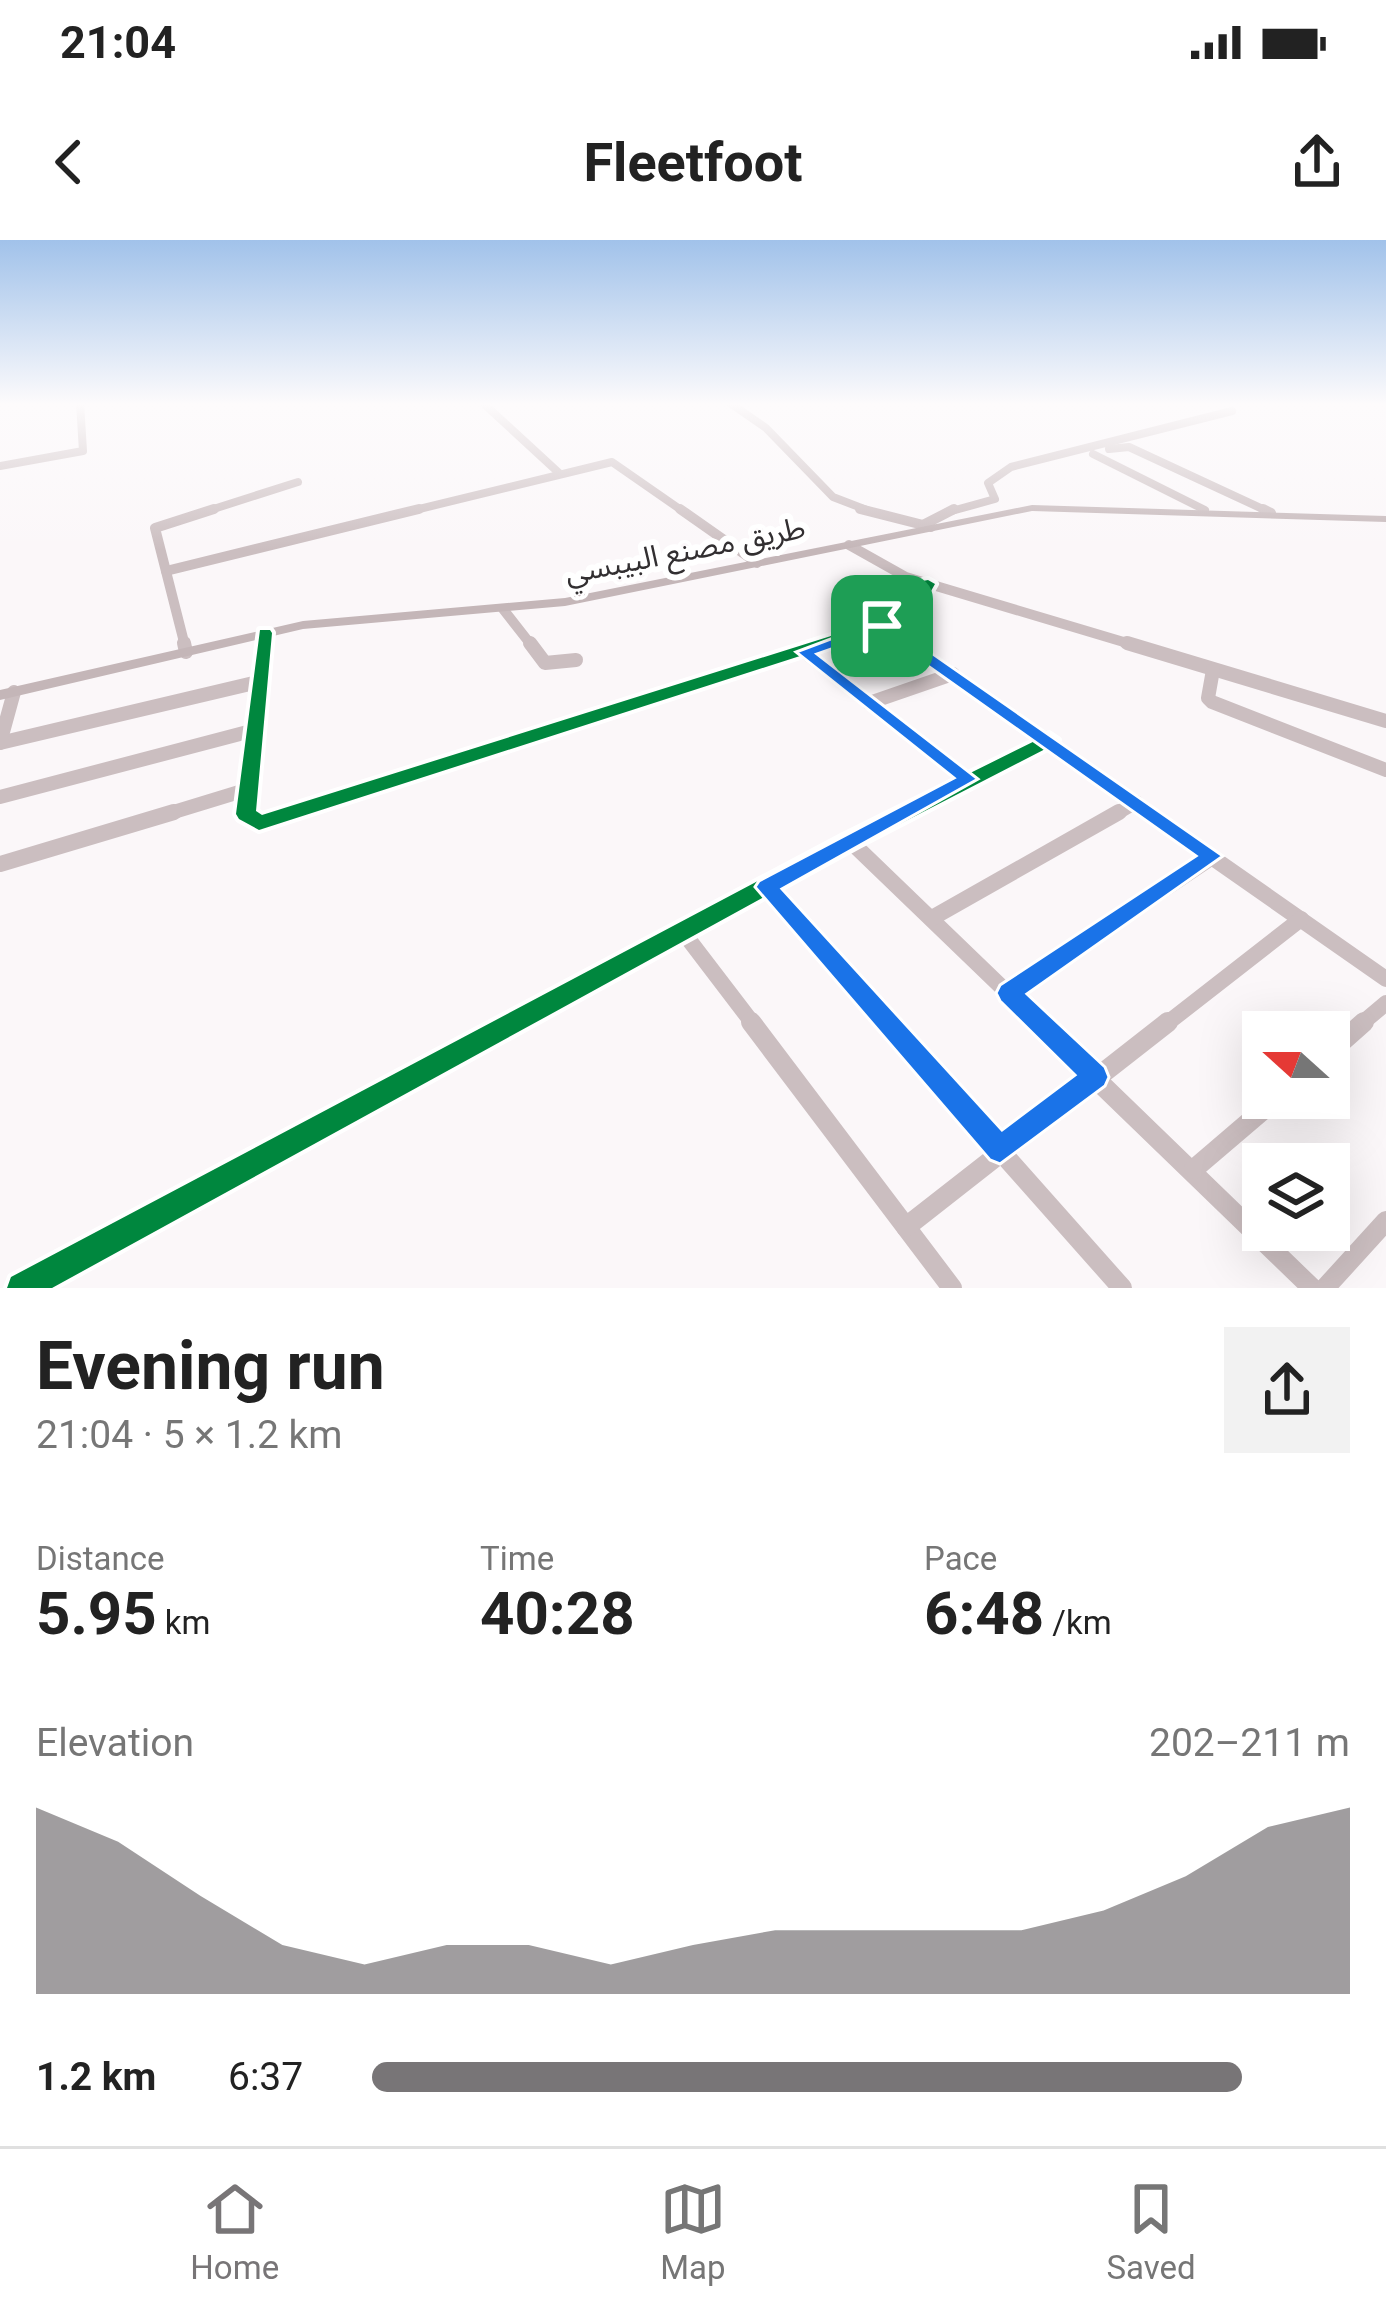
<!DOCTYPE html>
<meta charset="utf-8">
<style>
:root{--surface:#fff;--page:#f2f2f2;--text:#222;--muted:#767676;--line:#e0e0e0;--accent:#787577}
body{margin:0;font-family:Roboto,"Noto Sans Arabic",sans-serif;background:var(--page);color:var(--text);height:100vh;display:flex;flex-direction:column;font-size:45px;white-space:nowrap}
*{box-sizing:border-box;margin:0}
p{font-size:39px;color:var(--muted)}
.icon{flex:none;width:66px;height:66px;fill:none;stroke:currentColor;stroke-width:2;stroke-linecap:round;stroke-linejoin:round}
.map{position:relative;height:1048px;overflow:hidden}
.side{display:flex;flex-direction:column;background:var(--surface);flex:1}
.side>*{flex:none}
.needle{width:78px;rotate:291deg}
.fabs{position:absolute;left:1242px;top:771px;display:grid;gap:24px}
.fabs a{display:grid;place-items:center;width:108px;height:108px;border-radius:0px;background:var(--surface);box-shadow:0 12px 48px #0002;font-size:60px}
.pin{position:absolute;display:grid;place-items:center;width:102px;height:102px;color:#fff;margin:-51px;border-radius:24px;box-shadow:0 6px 18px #0006}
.round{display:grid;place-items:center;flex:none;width:126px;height:126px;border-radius:0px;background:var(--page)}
.summary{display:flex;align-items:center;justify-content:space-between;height:204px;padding:0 36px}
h1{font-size:66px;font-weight:700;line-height:90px}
.figures{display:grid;grid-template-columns:repeat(3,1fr);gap:18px;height:204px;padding:12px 36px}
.figures div{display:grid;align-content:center}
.figures b{font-size:60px;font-weight:700}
.figures small{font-size:33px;font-weight:400}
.figures p{font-size:33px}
.chart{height:336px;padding:24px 36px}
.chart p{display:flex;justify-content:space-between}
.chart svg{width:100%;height:216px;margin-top:12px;fill:var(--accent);opacity:.7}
ul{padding:0 36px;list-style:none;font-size:39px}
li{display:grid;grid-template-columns:192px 144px 1fr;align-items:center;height:90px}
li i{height:30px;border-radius:15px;background:var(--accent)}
.status{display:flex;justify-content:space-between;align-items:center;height:84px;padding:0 60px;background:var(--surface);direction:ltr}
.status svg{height:33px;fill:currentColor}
header{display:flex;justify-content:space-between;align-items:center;height:156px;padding:0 36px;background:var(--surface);font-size:54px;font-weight:700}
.dock{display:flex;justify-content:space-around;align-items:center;height:168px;border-top:3px solid var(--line);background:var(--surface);font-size:33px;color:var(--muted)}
.dock a{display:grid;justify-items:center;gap:6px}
.dock .active{color:var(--accent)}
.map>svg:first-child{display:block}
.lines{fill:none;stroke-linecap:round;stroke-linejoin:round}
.minor-far4{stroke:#cbbec0;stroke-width:8}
.minor-far3{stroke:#cbbec0;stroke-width:10}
.minor-far2{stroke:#cbbec0;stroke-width:14}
.minor-far1{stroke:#cbbec0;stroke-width:16}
.minor{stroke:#cbbec0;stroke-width:20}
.major{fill:#c4b6b8;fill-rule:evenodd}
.cycleway-casing{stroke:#fff;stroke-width:8}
.cycleway{fill:#00873e;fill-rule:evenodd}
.route{fill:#1a73e8;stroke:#fff;stroke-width:3;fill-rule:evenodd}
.labels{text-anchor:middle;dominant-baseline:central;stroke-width:12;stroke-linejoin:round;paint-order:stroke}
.far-street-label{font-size:30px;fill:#322f31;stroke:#fff}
</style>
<div class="status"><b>21:04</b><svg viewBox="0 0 49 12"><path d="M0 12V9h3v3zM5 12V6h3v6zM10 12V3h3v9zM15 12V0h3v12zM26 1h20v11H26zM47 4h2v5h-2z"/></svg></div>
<header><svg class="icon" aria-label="back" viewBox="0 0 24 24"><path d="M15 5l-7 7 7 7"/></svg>Fleetfoot<svg class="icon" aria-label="share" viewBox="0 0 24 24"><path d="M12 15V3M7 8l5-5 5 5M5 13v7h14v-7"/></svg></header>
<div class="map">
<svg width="1386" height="1048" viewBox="0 0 1386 1048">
<rect width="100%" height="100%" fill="#fbf7f9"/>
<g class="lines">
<g class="minor-far4">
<path d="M 483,163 L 559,233"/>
<path d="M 730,163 L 766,188 L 833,257 L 872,272"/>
<path d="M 1109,209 L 1129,207 L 1269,272"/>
<path d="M 1093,214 L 1205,270"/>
<path d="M 0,226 L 83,211 L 80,163"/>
<path d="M 204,272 L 298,242"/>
<path d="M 407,272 L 612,222 L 684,272"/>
<path d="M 948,272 L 995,259 L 988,243 L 1011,227 L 1232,171"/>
</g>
<g class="minor-far3">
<path d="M 680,269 L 757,323"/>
<path d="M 860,269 L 931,287"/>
<path d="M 1263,269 L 1271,273"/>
<path d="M 923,285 L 954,269"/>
<path d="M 849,305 L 906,337 L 1137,406"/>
<path d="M 166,331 L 419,269"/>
<path d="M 503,369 L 532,406"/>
<path d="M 882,386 L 911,406"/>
<path d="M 185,406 L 155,288 L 214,269"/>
<path d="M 264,406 L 265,393"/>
<path d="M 814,406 L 910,376 L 928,344"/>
</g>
<g class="minor-far2">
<path d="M 184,403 L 186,412"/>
<path d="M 530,403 L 545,423 L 576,420"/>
<path d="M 907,403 L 1151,575"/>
<path d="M 1127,403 L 1386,481"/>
<path d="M 805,412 L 968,539"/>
<path d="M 1213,430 L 1208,458 L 1212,462 L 1386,530"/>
<path d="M 869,463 L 953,434"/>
<path d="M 0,503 L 258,442"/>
<path d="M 0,503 L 14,452"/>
<path d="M 0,557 L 255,490"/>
<path d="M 164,575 L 249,549"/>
<path d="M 247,575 L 264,403"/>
<path d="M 285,575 L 824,403"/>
<path d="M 902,575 L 1049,500"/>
<path d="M 1114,575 L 1136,562"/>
</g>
<g class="minor-far1">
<path d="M 246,572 L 259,583 L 295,572"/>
<path d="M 1147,572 L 1386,739"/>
<path d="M 850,601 L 1041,785"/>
<path d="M 0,624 L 174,572"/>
<path d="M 766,647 L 889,785"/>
<path d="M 932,678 L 1119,572"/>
<path d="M 683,692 L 754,785"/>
<path d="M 1009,753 L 1212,617"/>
<path d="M 508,785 L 908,572"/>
<path d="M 1165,785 L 1301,679"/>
<path d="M 1360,785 L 1386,763"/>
</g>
<g class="minor">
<path d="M 751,782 L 952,1048"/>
<path d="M 886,782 L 1122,1048"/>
<path d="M 1037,782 L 1312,1048"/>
<path d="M 1329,813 L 1364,782"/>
<path d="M 1194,929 L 1277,858"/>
<path d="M 906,987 L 1168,782"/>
<path d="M 22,1048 L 514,782"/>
<path d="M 1325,1048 L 1386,981"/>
</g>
<path class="major" d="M 1032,265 L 1386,276 L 1386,282 L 1032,271 L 565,366 L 303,389 L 0,460 L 0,450 L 303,381 L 565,358 Z"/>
<defs>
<g id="cycleway">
<path d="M 928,340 L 935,344 L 915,379 L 259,590 L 239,579 L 236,574 L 260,390 L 270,390 L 272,393 L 256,571 L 262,575 L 904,373 L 923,341 Z"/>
<path d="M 1049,494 L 1058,500 L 1055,504 L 857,606 L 52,1048 L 7,1048 L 11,1037 L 843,596 Z"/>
</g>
</defs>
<use href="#cycleway" class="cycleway-casing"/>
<use href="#cycleway" class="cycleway"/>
</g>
<linearGradient id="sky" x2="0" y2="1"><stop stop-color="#a1c2ea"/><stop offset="0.53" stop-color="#fdfbfc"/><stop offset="1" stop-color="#fdfbfc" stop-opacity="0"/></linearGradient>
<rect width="1386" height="310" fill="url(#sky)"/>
<path class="route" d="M 876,382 L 887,382 L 1223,616 L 1027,754 L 1105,827 L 1109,837 L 1105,846 L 1000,924 L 990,920 L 755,647 L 759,641 L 954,538 L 796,412 ZM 880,392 L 1196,616 L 1000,745 L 996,753 L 1000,761 L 1075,835 L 1002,890 L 782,649 L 978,539 L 817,414 Z"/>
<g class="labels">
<g class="far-street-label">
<text transform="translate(685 310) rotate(-11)">طريق مصنع البيبسي</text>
</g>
</g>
</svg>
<div class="fabs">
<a><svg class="needle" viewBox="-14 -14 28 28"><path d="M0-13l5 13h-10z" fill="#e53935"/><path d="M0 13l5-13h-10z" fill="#767676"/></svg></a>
<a><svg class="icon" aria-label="layers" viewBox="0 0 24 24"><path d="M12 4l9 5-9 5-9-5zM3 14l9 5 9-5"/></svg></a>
</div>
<div class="pin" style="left:882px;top:386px;background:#1e9e55"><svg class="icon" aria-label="arrive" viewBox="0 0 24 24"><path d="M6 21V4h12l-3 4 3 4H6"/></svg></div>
</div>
<section class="side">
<div class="summary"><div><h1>Evening run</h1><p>21:04 · 5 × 1.2 km</p></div><a class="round"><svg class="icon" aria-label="share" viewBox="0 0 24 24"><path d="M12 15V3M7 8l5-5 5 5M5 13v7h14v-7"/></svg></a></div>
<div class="figures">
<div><p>Distance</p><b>5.95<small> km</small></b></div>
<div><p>Time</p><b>40:28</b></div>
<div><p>Pace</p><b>6:48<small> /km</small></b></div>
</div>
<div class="chart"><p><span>Elevation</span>202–211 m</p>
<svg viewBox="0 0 160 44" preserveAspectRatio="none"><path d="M0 44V6L10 13L20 24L30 34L40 38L50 34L60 34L70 38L80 34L90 31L100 31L110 31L120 31L130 27L140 20L150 10L160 6V44z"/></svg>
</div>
<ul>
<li><b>1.2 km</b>6:37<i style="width:89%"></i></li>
</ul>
</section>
<nav class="dock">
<a class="active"><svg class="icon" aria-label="home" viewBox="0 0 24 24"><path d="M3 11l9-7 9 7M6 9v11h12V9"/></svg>Home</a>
<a><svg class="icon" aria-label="map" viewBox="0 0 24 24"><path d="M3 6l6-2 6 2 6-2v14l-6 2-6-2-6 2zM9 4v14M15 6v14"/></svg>Map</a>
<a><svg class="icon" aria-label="saved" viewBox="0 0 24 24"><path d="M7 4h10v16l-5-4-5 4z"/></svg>Saved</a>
</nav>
